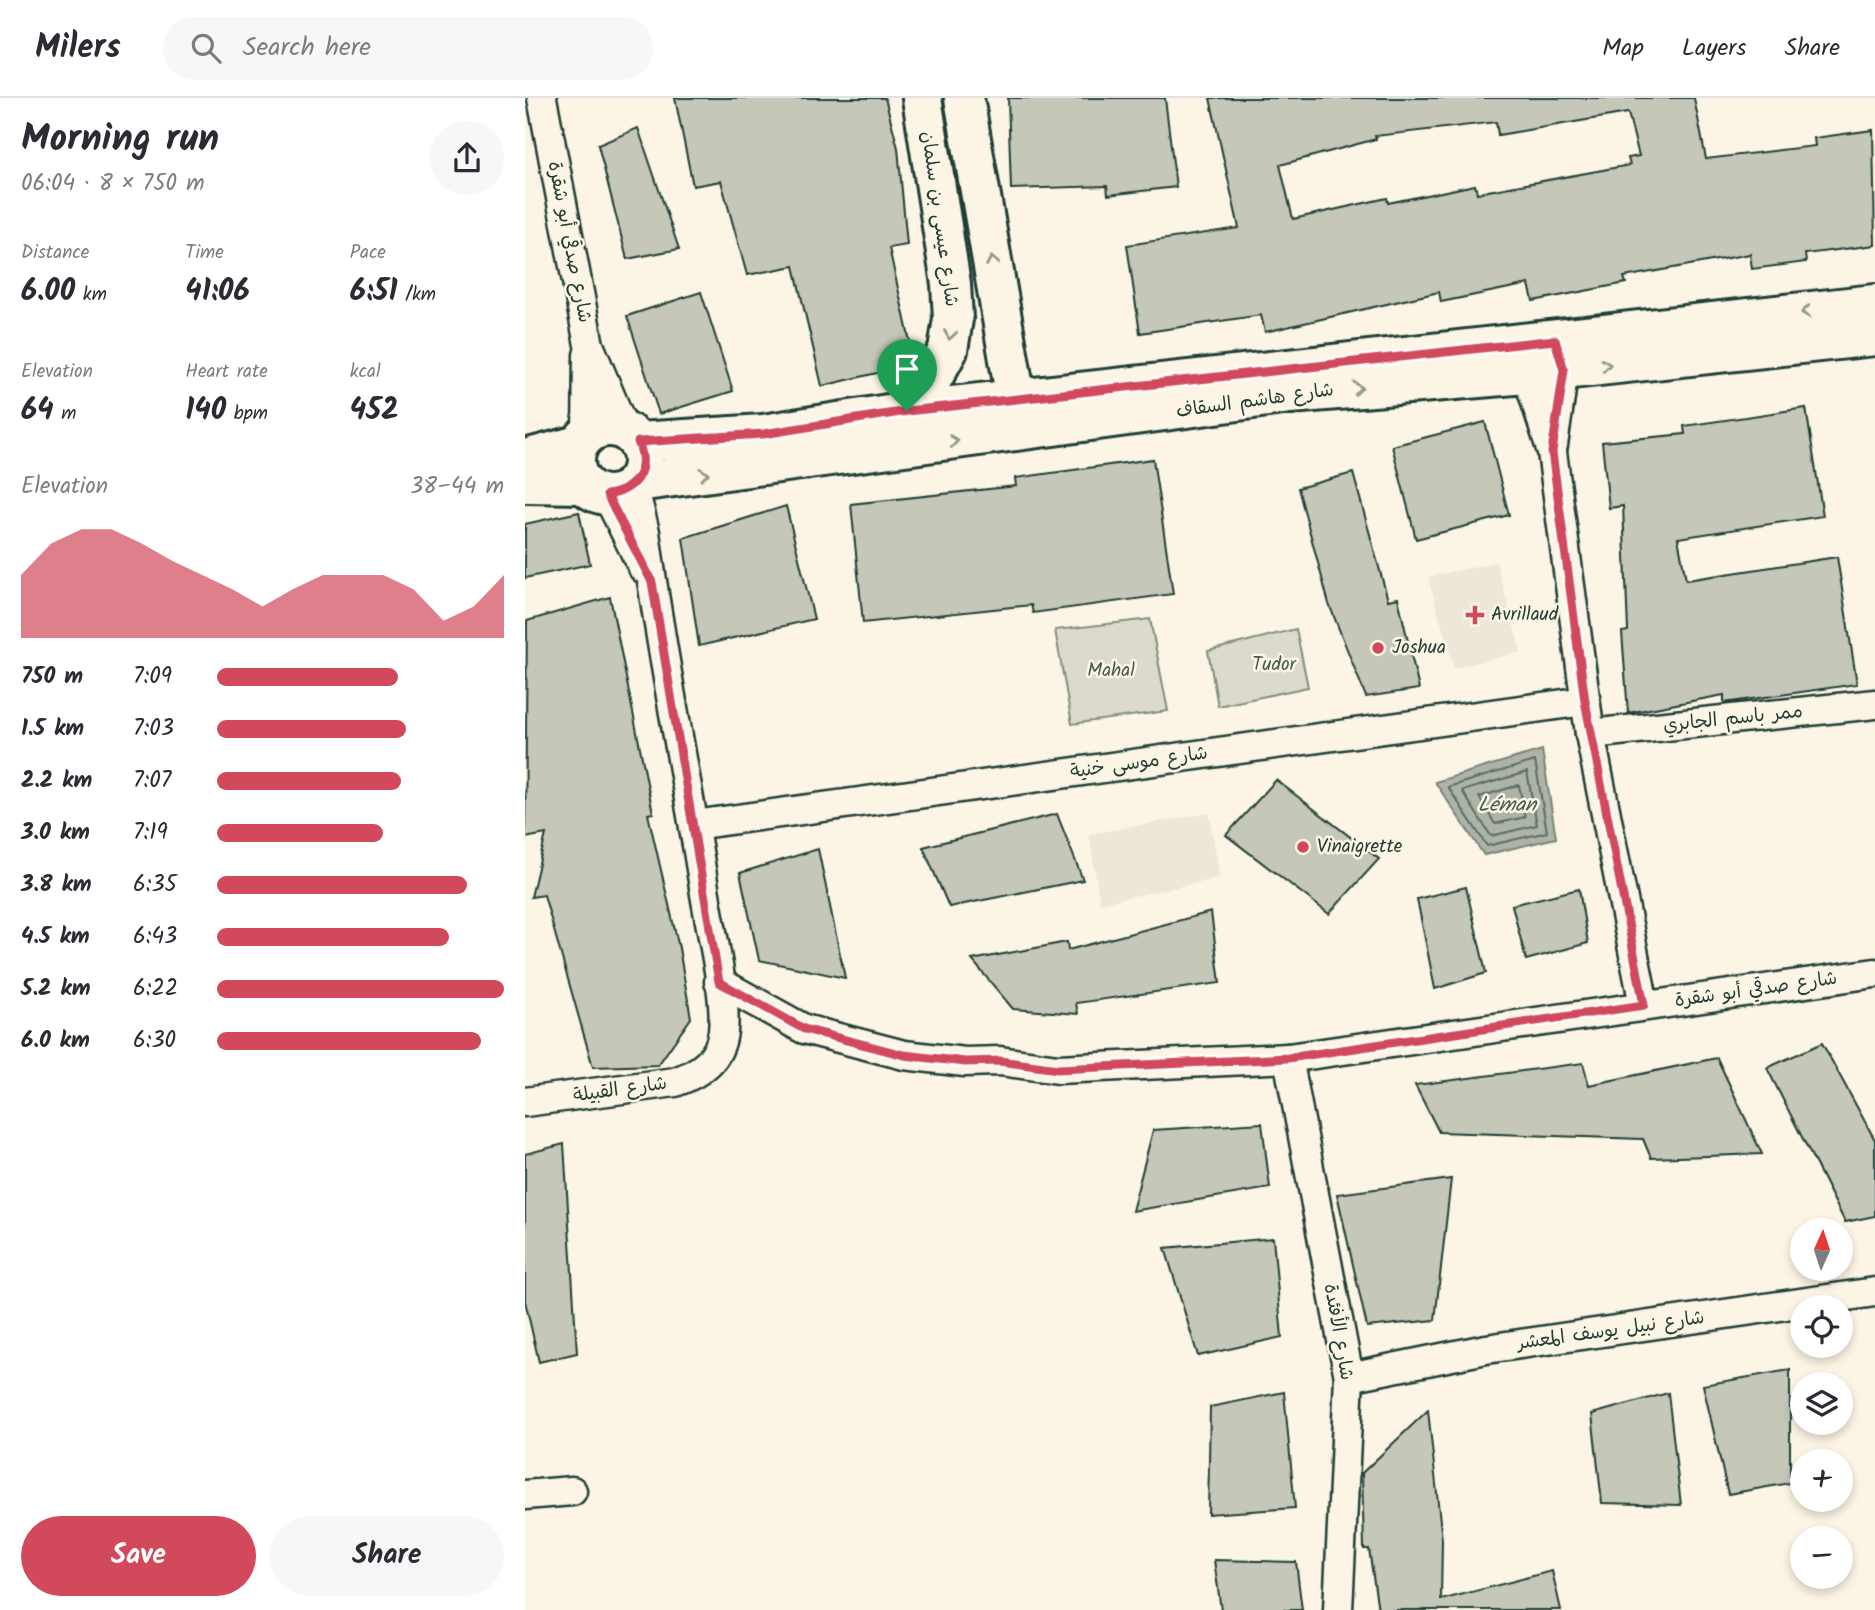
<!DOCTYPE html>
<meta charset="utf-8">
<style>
:root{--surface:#fff;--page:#f7f7f7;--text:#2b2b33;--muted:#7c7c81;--line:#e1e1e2;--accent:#d1495b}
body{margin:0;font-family:Kalam,"Playpen Sans Arabic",sans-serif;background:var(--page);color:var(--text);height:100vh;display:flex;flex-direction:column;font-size:26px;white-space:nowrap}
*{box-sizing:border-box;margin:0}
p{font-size:23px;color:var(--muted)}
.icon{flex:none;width:38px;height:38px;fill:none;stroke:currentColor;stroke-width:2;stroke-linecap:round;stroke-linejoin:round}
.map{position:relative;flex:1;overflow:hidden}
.panel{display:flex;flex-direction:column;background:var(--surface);width:525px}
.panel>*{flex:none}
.needle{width:46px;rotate:3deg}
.fabs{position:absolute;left:1265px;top:1120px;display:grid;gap:14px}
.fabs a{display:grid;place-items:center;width:63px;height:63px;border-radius:50%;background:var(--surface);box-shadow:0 4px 10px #0003;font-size:35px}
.pin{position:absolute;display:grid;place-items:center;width:60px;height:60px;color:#fff;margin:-72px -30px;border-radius:50% 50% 50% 0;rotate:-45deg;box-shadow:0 0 7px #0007}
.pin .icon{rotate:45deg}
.round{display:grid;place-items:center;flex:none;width:74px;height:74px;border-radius:37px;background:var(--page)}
.headline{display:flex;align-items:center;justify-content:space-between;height:119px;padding:0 21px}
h1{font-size:38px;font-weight:800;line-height:52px}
.figures{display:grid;grid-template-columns:repeat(3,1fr);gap:10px;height:119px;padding:7px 21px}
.figures div{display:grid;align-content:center}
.figures b{font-size:30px;font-weight:800}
.figures small{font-size:19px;font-weight:400}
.figures p{font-size:19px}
.chart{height:196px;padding:14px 21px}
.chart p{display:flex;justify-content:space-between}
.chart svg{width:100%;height:126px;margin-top:7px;fill:var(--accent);opacity:.7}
.action{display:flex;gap:14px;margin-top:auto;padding:14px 21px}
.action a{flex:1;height:80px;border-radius:42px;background:var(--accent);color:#fff;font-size:28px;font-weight:800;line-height:80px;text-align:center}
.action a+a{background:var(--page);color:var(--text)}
ul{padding:0 21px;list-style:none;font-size:23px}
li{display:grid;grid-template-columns:112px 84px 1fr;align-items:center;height:52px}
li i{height:18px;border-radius:9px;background:var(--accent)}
header{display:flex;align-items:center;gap:42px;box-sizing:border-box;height:98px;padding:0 35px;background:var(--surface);border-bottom:2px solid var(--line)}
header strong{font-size:33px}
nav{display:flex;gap:38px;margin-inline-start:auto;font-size:24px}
.search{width:490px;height:63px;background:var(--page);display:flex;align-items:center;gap:18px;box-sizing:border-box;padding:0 24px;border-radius:38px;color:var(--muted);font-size:26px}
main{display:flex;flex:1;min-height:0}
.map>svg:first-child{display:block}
.built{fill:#ece7d8}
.green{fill:#dcdacc;stroke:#7e8c80;stroke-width:2}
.water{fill:#aeb3a7;stroke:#758479;stroke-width:2}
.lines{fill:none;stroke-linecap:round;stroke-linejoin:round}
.shore{stroke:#586c62;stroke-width:2}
.building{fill:#c5c7b9;stroke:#1f3d34;stroke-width:2;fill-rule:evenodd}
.street-casing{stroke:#1f3d34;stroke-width:33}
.secondary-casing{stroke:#1f3d34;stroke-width:44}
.street{stroke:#fcf5e5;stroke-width:28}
.secondary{stroke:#fcf5e5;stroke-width:38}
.oneway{stroke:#8e998c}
.route-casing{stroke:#fff;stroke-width:14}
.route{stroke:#d1495b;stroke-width:9}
.poi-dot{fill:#d1495b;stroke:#fcf5e5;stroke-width:2.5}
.labels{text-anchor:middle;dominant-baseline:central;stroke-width:5;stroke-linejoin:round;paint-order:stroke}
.street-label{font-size:19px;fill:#1f3d34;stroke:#fcf5e5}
.poi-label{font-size:19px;fill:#1f3d34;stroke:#fcf5e5;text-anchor:start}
.park-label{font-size:19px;fill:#455c52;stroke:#fcf5e5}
.water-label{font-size:21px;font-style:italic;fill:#435a51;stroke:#fcf5e5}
</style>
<header>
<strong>Milers</strong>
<div class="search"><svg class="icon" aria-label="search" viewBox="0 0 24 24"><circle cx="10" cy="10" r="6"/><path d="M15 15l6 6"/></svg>Search here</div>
<nav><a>Map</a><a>Layers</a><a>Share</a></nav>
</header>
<main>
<section class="panel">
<div class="headline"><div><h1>Morning run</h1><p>06:04 · 8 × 750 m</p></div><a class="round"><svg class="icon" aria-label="share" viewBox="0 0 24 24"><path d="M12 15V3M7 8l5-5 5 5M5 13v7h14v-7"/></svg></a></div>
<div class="figures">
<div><p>Distance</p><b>6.00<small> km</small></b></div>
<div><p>Time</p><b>41:06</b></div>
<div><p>Pace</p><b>6:51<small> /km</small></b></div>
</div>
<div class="figures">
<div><p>Elevation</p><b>64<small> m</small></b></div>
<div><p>Heart rate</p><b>140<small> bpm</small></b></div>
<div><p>kcal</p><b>452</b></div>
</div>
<div class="chart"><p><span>Elevation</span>38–44 m</p>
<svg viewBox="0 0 160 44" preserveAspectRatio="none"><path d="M0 44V22L10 11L20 6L30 6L40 11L50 17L60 22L70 27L80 33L90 27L100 22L110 22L120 22L130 27L140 38L150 33L160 22V44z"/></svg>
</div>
<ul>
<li><b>750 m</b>7:09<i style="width:63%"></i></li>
<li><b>1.5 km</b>7:03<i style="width:66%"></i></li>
<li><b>2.2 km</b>7:07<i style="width:64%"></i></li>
<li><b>3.0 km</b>7:19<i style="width:58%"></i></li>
<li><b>3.8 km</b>6:35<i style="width:87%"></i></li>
<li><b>4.5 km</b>6:43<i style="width:81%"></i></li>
<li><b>5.2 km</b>6:22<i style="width:100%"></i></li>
<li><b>6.0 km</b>6:30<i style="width:92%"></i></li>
</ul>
<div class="action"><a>Save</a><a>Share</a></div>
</section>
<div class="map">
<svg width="1350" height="1512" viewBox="0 0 1350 1512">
<rect width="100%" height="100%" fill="#fcf5e5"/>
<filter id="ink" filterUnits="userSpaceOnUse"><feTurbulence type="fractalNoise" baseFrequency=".0143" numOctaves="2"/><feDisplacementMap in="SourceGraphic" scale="14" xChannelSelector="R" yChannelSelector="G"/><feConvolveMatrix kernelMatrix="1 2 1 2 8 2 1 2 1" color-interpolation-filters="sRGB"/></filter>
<g filter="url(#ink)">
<g class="built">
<path d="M 971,464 L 996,554 L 929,570 L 903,479 Z"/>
<path d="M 684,715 L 695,780 L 575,805 L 564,736 Z"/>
</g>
<g class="green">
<path d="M 625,521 L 643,613 L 547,626 L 530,532 Z"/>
<path d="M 771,531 L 783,589 L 693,608 L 683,553 Z"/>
</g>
<path class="water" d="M 1017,652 L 1031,740 L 959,757 L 910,684 Z"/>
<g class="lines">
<g class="shore">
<path d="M 1010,663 L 1022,734 L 962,748 L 923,689 Z"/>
<path d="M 1002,674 L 1012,727 L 966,738 L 937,693 Z"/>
<path d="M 994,687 L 1000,719 L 970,726 L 954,699 Z"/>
</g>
</g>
<g class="building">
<path d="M 150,0 L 360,0 L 373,50 L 382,147 L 364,150 L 390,266 L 297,288 L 269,168 L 222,177 L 196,83 L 168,88 Z"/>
<path d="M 483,0 L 640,0 L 651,89 L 583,97 L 582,88 L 486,91 Z"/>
<path d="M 685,0 L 1169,0 L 1181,61 L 1290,48 L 1289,40 L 1348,32 L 1350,147 L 1280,156 L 1281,164 L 1227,171 L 1225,156 L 1099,179 L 1101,185 L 1008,203 L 1004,186 L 916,204 L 914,194 L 740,234 L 736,217 L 615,235 L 602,147 L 714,130 ZM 1103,15 L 1114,58 L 1103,60 L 1105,67 L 952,95 L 950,87 L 863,105 L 862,100 L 768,121 L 755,67 L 851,41 L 850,38 L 971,24 L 973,37 Z"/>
<path d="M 113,30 L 154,151 L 102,161 L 73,47 Z"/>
<path d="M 176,194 L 208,293 L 134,316 L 102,218 Z"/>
<path d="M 1281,310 L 1298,418 L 1153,440 L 1161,482 L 1312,459 L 1332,586 L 1199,605 L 1199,597 L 1103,615 L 1097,534 L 1103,533 L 1098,408 L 1084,410 L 1077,344 L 1160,336 L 1159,328 Z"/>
<path d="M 960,324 L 984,417 L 891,441 L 867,348 Z"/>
<path d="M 628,361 L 648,496 L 508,515 L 506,507 L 338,525 L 326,406 L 491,388 L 490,380 Z"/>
<path d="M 828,375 L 863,502 L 873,500 L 894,591 L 841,599 L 804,506 L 773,390 Z"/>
<path d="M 261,408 L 289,521 L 174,548 L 158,440 Z"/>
<path d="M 54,414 L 65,466 L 0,480 L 0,426 Z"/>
<path d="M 85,499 L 128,715 L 123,716 L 154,850 L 166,920 L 133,967 L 68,969 L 19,797 L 6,799 L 21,736 L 0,740 L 2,523 Z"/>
<path d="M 751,682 L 854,761 L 804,816 L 701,737 Z"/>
<path d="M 532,716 L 558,782 L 424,809 L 398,749 Z"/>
<path d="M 293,751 L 320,880 L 234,862 L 215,775 Z"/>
<path d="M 941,789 L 961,875 L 910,891 L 892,801 Z"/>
<path d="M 1054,791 L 1063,845 L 1001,862 L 987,807 Z"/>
<path d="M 686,814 L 695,885 L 551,905 L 553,916 L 488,911 L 447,862 L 542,844 L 543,852 Z"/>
<path d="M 1297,945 L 1350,1042 L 1350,1118 L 1320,1124 L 1242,970 Z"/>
<path d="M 1192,960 L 1237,1056 L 1126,1060 L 1118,1041 L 914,1034 L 890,987 L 1058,965 L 1064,987 Z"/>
<path d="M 737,1025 L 745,1090 L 607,1113 L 628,1032 Z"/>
<path d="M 39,1046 L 52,1255 L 14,1264 L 0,1203 L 0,1056 Z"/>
<path d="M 926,1081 L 910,1222 L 842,1229 L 812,1096 Z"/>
<path d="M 748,1140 L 757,1239 L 673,1258 L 640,1150 Z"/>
<path d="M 1265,1272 L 1265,1385 L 1203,1396 L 1178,1287 Z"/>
<path d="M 759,1294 L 770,1410 L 683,1416 L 685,1309 Z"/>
<path d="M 1143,1295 L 1156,1407 L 1077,1405 L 1067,1316 Z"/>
<path d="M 903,1312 L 917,1442 L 916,1502 L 1027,1473 L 1036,1512 L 853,1512 L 844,1451 L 839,1451 L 837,1375 Z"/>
<path d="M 689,1462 L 771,1464 L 777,1512 L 696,1512 Z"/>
</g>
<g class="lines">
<defs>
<g id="street">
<path d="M 17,0 L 64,247 L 99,331"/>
<path d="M 996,258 L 1027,354 L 1065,636 L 1119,907"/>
<path d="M 62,336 L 63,257"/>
<path d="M 1028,347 L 1039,272 L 1035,257"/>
<path d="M 82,397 L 118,470"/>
<path d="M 1065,636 L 1350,606"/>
<path d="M 169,727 L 1060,603"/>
<path d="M 194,884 L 279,931 L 379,957 L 440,964 L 475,963 L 533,971 L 763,960 L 1350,875"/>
<path d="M 763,960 L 824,1279 L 813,1512"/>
<path d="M 0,1004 L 150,984 C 175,975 195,962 198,933 C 202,899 186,833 180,796 C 161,675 136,555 120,434 L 108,387"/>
<path d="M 824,1279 L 961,1251 L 1350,1194"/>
<path d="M 0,1397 L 47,1393"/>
</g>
<g id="secondary">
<path d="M 439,0 L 491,302"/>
<path d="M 382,313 L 407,281 L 423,252 L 428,221 L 426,186 L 397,0"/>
<circle cx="84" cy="363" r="34"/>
<path d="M 113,344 L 238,336 L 382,313 L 1350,206"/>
<path d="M 0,361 L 53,347"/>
<path d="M 112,384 L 765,296 L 1001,276 L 1350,238"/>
<path d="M 0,385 L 58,386"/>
</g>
</defs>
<use href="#street" class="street-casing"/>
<use href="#secondary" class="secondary-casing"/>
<use href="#street" class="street"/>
<use href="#secondary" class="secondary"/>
</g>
<defs><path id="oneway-chevron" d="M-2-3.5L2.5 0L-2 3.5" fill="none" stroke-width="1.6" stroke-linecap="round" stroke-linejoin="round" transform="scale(1.75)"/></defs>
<g class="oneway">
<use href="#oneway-chevron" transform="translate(467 163) rotate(-100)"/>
<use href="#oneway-chevron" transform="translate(1281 214) rotate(174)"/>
<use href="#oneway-chevron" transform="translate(425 237) rotate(99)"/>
<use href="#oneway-chevron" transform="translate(1081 267) rotate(-7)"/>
<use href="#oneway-chevron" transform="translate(833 290) rotate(-5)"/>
<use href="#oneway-chevron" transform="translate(429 343) rotate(-8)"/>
<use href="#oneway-chevron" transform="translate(179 376) rotate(-7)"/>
</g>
</g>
<g class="lines" filter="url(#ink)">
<defs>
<path id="route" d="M 1030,242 L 1039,272 L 1027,354 L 1060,603 L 1119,907 L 763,960 L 533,971 L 475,963 L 440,964 L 379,957 L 279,931 L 194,884 L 127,484 L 82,397 C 111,392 125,372 113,344 L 238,336 L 382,313 Z"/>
</defs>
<use href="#route" class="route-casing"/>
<use href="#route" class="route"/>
</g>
<g class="poi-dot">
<path d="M946.5 506.5h7v7h7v7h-7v7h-7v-7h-7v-7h7z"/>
<circle cx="853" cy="550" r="7"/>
<circle cx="778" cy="749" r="7"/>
</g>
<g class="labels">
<g class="street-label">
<text transform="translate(414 121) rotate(82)">شارع عيسى بن سلمان</text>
<text transform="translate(44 144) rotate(79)">شارع صدقي أبو شقرة</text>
<text transform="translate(730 303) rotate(-8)">شارع هاشم السقاف</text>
<text transform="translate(1208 621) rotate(-6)">ممر باسم الجابري</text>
<text transform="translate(614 665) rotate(-8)">شارع موسى خنية</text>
<text transform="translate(1231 892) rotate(-8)">شارع صدقي أبو شقرة</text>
<text transform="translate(95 992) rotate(-8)">شارع القبيلة</text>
<text transform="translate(1086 1233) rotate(-8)">شارع نبيل يوسف المعشر</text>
<text transform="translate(813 1234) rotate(80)">شارع الأفئدة</text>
</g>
<g class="poi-label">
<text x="966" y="517">Avrillaud</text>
<text x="867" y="550">Joshua</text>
<text x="792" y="749">Vinaigrette</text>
</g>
<g class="park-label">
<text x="749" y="567">Tudor</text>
<text x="586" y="573">Mahal</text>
</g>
<g class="water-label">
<text x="982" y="707">Léman</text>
</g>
</g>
</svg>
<div class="fabs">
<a><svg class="needle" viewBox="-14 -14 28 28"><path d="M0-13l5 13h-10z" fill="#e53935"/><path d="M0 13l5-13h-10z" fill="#7c7c81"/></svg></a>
<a><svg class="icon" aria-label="locate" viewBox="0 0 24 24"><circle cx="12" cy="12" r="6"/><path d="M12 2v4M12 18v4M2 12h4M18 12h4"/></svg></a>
<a><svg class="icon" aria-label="layers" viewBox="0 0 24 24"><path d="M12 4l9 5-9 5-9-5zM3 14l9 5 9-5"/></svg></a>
<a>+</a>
<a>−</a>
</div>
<div class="pin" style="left:382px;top:313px;background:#1e9e55"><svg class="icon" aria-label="arrive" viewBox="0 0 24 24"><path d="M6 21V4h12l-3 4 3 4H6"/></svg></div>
</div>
</main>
